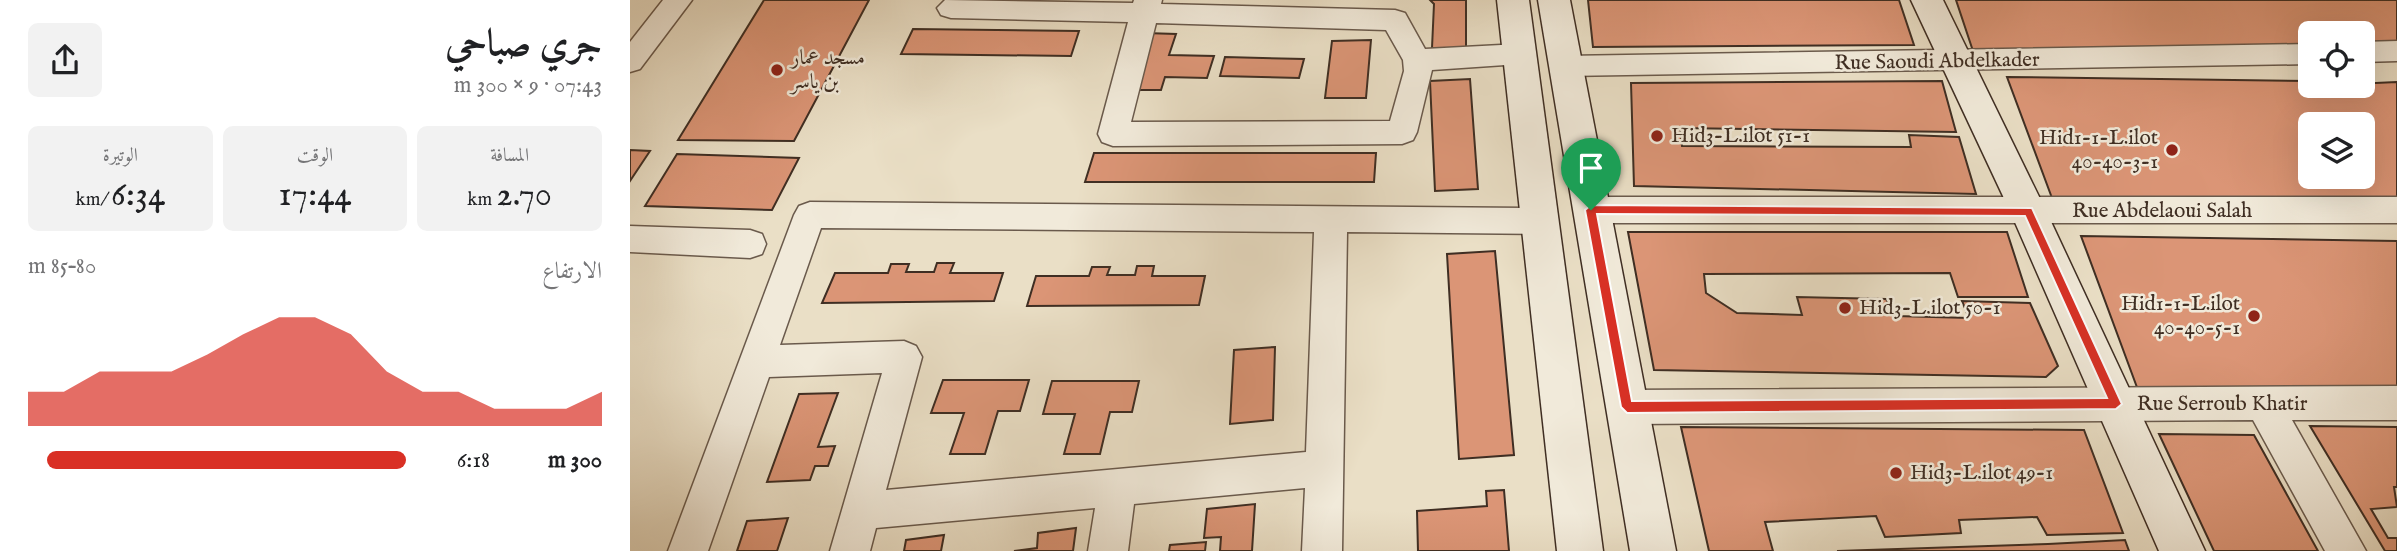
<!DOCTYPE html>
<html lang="ar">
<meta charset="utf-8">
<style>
:root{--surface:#fff;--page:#f2f2f2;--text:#202124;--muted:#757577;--accent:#d93025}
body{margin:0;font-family:"IM FELL English",Amiri,serif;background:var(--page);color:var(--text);direction:rtl;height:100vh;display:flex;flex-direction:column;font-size:26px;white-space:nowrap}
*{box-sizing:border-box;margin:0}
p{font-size:23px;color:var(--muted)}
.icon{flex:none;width:38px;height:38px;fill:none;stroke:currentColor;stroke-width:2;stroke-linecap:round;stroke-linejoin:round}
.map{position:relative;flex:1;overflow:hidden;direction:ltr}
.sheet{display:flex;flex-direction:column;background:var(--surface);width:630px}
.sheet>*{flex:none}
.controls{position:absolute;left:1668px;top:21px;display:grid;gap:14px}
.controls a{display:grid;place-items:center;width:77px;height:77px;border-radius:10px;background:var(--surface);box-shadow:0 7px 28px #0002;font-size:35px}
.pin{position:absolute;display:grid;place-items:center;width:60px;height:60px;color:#fff;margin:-72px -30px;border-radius:50% 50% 50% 0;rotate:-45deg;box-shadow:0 0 7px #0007}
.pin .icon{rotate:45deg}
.round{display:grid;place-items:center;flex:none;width:74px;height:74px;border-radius:10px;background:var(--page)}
.headline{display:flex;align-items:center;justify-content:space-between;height:119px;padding:0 28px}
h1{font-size:38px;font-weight:600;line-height:52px}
.stats{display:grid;grid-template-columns:repeat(3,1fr);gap:10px;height:119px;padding:7px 28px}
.stats div{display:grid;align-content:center;border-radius:10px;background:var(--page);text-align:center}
.stats b{font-size:35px;font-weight:600}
.stats small{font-size:19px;font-weight:400}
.stats p{font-size:19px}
.chart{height:196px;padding:14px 28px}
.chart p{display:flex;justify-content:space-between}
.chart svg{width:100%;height:126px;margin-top:7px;fill:var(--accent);opacity:.7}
ul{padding:0 28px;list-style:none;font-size:23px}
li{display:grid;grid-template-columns:112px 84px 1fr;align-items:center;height:52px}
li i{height:18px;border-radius:9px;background:var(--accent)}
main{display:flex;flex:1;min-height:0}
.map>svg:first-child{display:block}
.building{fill:#db9576;stroke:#3f2e23;stroke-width:2;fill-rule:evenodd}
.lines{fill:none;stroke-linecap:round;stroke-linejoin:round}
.street-casing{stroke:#6a5a4c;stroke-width:3}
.secondary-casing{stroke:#3f2e23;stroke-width:3}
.street{fill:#f1eada;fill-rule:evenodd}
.secondary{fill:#f1eada;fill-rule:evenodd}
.route{fill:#d93025;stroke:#fff;stroke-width:2;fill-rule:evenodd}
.poi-dot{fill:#8f2418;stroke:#f1eada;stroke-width:2.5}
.labels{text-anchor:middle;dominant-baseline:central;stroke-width:5;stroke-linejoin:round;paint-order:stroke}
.poi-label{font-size:21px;fill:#3f2e23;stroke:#f1eada;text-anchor:start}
.street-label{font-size:21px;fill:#3f2e23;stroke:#f1eada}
</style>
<main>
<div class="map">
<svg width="1767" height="551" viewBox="0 0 1767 551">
<rect width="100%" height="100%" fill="#eadfc6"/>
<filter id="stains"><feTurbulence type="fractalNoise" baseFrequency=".00286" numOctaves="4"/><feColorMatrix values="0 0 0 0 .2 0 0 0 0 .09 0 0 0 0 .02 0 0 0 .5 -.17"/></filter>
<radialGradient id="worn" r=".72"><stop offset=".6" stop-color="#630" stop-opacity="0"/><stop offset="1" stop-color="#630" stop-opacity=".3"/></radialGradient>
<g class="building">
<path d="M 134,0 L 239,0 L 164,141 L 48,140 Z"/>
<path d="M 800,0 L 836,0 L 836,48 L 802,48 L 804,4 Z"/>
<path d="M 958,0 L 1269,0 L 1284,45 L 963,47 Z"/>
<path d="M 1326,0 L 1767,0 L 1767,46 L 1732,47 L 1732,33 L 1680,33 L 1680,47 L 1343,51 Z"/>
<path d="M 283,29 L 449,31 L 441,56 L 271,54 Z"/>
<path d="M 515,33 L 546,34 L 539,55 L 584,56 L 577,78 L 535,77 L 531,90 L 496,90 Z"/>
<path d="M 741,40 L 736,98 L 695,98 L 702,41 Z"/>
<path d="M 595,57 L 674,59 L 669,78 L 590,76 Z"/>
<path d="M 1377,77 L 1680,81 L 1680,86 L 1767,82 L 1767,199 L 1422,198 ZM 1680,124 L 1732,124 L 1732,177 L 1680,177 Z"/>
<path d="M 840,79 L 848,189 L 805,191 L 800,81 Z"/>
<path d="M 1312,81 L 1326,132 L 1050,128 L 1052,146 L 1281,147 L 1279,135 L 1329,137 L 1346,194 L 1004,186 L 1001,83 Z"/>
<path d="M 0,150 L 20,151 L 0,181 Z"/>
<path d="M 464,153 L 746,153 L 744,182 L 455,182 Z"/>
<path d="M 47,154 L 169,158 L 142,210 L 15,206 Z"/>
<path d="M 998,232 L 1377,232 L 1398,297 L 1328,297 L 1320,273 L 1074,274 L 1076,293 L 1107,313 L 1172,315 L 1167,297 L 1256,299 L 1266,316 L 1339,318 L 1332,301 L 1400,303 L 1428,366 L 1416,377 L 1024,370 Z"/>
<path d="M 1451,236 L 1767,241 L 1767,391 L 1508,390 Z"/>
<path d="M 865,251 L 884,455 L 829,459 L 817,254 Z"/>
<path d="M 307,263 L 324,263 L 320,273 L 373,273 L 364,301 L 192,303 L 205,273 L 258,273 L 261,264 L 279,264 L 276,272 L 304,272 Z"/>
<path d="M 507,266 L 524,266 L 522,276 L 575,276 L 569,305 L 397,306 L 406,276 L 459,276 L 462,267 L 480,267 L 477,275 L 505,275 Z"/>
<path d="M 645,347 L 643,420 L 600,424 L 604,350 Z"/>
<path d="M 313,380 L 399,380 L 390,411 L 368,411 L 355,454 L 320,454 L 334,413 L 301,413 Z"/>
<path d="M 422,381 L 509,381 L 502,412 L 480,412 L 470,454 L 434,454 L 445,414 L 413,414 Z"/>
<path d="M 208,393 L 188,447 L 205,446 L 198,466 L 185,466 L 180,480 L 137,482 L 169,394 Z"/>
<path d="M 1680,426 L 1767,427 L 1767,487 L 1764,487 L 1767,507 L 1741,509 L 1758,538 L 1767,538 L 1767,551 L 1755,551 Z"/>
<path d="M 1051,427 L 1454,430 L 1493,533 L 1417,535 L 1407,517 L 1329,520 L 1331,533 L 1255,537 L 1246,516 L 1135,522 L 1143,551 L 1079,551 Z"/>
<path d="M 1529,434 L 1624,435 L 1688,551 L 1584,551 Z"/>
<path d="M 874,490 L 879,551 L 788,551 L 787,511 L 857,506 L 856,491 Z"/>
<path d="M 625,504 L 622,551 L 590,551 L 591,537 L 574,538 L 577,509 Z"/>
<path d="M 158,518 L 147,551 L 107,551 L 117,521 Z"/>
<path d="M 446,528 L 443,551 L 384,551 L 407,548 L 408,533 Z"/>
<path d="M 314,535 L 311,551 L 274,551 L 276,540 Z"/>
<path d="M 1495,540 L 1499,551 L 1207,551 L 1418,544 Z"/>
<path d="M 576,542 L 575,551 L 539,551 L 540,545 Z"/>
</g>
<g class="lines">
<defs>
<g id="street">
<path d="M 33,0 L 62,0 L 10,69 L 0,72 L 0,42 Z"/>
<path d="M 315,0 L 503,3 L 504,0 L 532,0 L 531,4 L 765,10 L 775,13 L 795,49 L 890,44 L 900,47 L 904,54 L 900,61 L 890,64 L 802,70 L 787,132 L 783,140 L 772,144 L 483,146 L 472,142 L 468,134 L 498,22 L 321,18 L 311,15 L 307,8 ZM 526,23 L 756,30 L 773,60 L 774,71 L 760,121 L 501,122 Z"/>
<path d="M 1767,41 L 1767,61 L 1732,62 L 1732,42 Z"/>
<path d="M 1680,44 L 1680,64 L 935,76 L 925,73 L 921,66 L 925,59 L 935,56 Z"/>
<path d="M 961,197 L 1767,197 L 1767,223 L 961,223 L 950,219 L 945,210 L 950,201 Z"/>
<path d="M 180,202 L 911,208 L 922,212 L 927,221 L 922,230 L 911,234 L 717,232 L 712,551 L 672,551 L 675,488 L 504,504 L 498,551 L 458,551 L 465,508 L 246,528 L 240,551 L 200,551 L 252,373 L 139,377 L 78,551 L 38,551 L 164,215 L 169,206 ZM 191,228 L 684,232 L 676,452 L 256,490 L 292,357 L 286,346 L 274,341 L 150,345 Z"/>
<path d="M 0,226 L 120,230 L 132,234 L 136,244 L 132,254 L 120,258 L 0,252 Z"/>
<path d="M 1767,386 L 1767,420 L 1662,420 L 1736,551 L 1695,551 L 1623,420 L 997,424 L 984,419 L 979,407 L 984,395 L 997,390 Z"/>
</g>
<g id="secondary">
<path d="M 867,0 L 899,0 L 973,551 L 927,551 Z"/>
<path d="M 908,0 L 940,0 L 1046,551 L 1000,551 Z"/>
<path d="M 1281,0 L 1313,0 L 1416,211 L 1575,551 L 1529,551 L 1380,211 Z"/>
</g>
</defs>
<use href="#street" class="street-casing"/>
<use href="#secondary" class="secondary-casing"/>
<use href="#street" class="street"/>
<use href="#secondary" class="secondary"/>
</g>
<path class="route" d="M 961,205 L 1402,208 L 1492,404 L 1486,409 L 997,413 L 991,407 L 955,210 ZM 967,214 L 1395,216 L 1477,398 L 1002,401 Z"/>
<g class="poi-dot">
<circle cx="147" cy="70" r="7"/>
<circle cx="1027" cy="136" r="7"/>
<circle cx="1542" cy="150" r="7"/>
<circle cx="1215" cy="308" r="7"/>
<circle cx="1624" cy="316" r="7"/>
<circle cx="1266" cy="473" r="7"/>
</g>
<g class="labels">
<g class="poi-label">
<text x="161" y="58">مسجد عمار<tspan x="161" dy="24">بن ياسر</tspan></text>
<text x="1041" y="136">Hid3-L.ilot 51-1</text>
<text x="1528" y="138" text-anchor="end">Hid1-1-L.ilot<tspan x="1528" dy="24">40-40-3-1</tspan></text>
<text x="1610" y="304" text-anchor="end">Hid1-1-L.ilot<tspan x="1610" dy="24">40-40-5-1</tspan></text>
<text x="1229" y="308">Hid3-L.ilot 50-1</text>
<text x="1280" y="473">Hid3-L.ilot 49-1</text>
</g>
<g class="street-label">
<text transform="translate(1307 62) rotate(-1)">Rue Saoudi Abdelkader</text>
<text x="1532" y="211">Rue Abdelaoui Salah</text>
<text x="1592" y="404">Rue Serroub Khatir</text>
</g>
</g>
<rect width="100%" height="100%" filter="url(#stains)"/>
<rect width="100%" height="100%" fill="url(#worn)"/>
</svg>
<div class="controls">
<a><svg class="icon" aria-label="locate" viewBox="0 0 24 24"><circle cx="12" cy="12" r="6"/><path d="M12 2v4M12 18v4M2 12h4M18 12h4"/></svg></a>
<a><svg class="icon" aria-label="layers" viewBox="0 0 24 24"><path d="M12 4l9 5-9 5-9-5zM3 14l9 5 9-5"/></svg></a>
</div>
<div class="pin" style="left:961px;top:210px;background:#1e9e55"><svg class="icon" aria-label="arrive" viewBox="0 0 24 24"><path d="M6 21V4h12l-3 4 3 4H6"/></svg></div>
</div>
<section class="sheet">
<div class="headline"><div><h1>جري صباحي</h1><p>07:43 · 9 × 300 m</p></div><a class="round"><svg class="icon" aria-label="share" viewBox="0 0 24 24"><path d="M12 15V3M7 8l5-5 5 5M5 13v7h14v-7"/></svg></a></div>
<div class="stats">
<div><p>المسافة</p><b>2.70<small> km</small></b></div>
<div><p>الوقت</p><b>17:44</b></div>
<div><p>الوتيرة</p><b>6:34<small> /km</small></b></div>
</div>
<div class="chart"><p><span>الارتفاع</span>80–85 m</p>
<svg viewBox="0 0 160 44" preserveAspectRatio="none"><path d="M0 44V32L10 32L20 25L30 25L40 25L50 19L60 12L70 6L80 6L90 12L100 25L110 32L120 32L130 38L140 38L150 38L160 32V44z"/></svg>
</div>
<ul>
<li><b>300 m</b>6:18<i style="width:95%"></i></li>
</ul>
</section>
</main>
